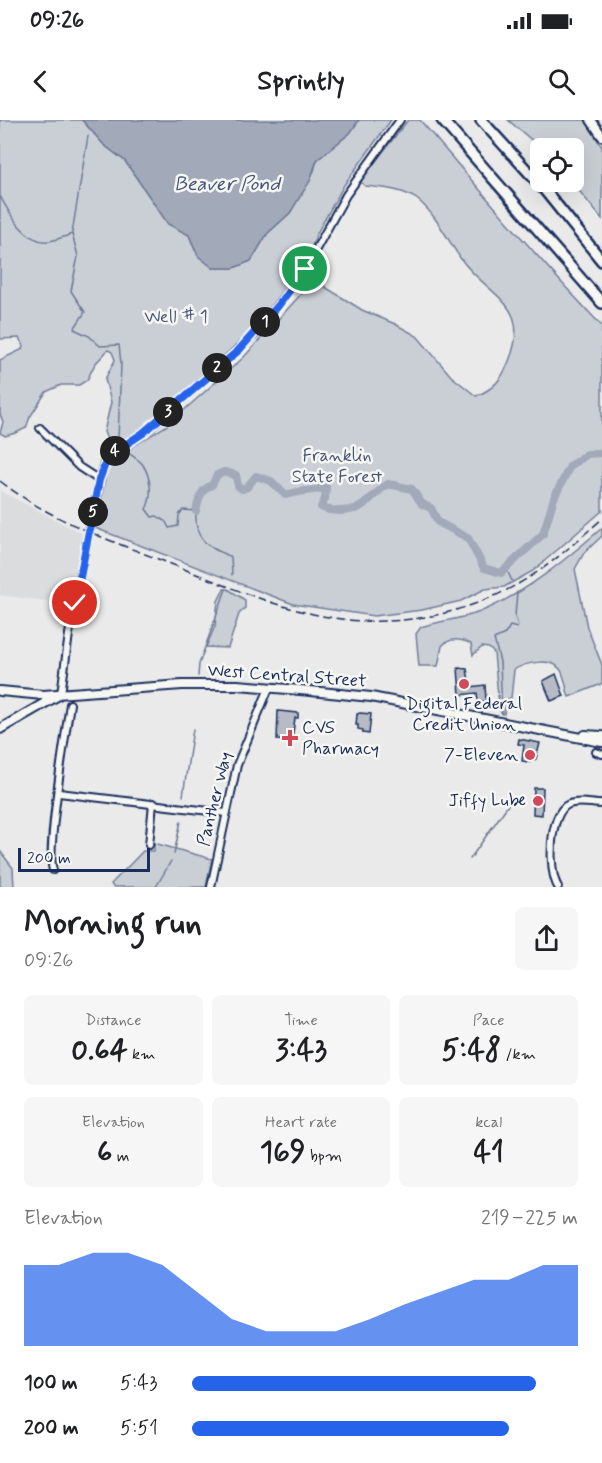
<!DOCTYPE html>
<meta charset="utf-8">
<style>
:root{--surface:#fff;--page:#f6f6f6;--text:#202124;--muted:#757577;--accent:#2563eb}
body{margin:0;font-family:Mynerve,sans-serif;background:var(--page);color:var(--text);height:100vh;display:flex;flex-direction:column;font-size:22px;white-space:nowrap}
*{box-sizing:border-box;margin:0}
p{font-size:20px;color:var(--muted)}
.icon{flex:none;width:33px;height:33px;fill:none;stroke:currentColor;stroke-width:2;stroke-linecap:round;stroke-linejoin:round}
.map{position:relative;height:767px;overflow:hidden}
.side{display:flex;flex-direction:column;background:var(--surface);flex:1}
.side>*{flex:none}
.controls{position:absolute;left:530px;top:18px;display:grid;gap:12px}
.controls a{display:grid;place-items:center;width:54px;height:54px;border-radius:9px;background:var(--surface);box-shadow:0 6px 24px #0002;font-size:30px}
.scale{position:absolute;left:18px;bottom:15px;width:132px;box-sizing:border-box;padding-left:6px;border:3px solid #1b2f5e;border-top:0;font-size:16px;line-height:21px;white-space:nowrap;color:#1b2f5e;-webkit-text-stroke:4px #f6f6f2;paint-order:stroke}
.pin{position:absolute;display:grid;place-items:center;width:51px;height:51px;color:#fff;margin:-26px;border:3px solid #fff;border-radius:50%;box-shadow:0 2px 6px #0007}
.km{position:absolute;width:30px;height:30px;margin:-15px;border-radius:50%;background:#222;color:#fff;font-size:16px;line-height:30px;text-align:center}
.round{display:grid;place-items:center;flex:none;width:63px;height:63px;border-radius:9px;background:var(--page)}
.overview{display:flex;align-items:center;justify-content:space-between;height:102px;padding:0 24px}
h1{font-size:33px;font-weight:700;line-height:45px}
.metrics{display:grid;grid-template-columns:repeat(3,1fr);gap:9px;height:102px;padding:6px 24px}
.metrics div{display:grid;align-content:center;border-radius:9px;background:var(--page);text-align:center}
.metrics b{font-size:30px;font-weight:700}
.metrics small{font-size:16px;font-weight:400}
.metrics p{font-size:16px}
.chart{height:168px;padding:12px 24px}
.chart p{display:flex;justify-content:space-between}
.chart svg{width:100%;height:108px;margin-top:6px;fill:var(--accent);opacity:.7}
ul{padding:0 24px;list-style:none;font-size:20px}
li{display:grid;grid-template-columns:96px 72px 1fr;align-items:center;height:45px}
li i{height:15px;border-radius:8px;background:var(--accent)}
.status{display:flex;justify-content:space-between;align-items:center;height:42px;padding:0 30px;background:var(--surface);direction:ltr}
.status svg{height:16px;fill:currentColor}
header{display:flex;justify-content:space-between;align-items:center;height:78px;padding:0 24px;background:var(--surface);font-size:27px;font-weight:700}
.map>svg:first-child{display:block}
.built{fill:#dadcde}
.green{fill:#caced5;stroke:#727e9a;stroke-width:1.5}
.water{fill:#a2aaba;stroke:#6c7995;stroke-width:1.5}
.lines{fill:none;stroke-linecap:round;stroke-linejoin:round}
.stream{stroke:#6c7995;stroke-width:1.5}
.river{stroke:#a2aaba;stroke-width:8}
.building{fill:#b6bbc6;stroke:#1b2f5e;stroke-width:1.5}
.minor-casing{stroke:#1b2f5e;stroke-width:10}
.major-casing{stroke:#1b2f5e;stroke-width:12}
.highway-casing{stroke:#1b2f5e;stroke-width:14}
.minor{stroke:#f6f6f2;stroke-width:6}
.major{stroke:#f6f6f2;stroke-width:8}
.highway{stroke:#f6f6f2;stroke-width:9}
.rail{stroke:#1b2f5e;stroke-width:1.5;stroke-dasharray:9 4.5;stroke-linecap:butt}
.route-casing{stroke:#fff;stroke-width:12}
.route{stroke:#2563eb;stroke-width:8}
.poi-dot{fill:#d1495b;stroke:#f6f6f2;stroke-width:2}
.labels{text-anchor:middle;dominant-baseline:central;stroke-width:5;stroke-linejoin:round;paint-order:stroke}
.park-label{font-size:18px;fill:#47577c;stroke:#f6f6f2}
.street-label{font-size:18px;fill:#1b2f5e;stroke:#f6f6f2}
.poi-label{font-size:18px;fill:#1b2f5e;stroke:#f6f6f2;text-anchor:end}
.water-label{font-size:20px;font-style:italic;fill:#44547a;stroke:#f6f6f2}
</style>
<div class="status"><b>09:26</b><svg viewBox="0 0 49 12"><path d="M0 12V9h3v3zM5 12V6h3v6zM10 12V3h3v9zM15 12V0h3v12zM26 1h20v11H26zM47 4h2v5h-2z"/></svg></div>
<header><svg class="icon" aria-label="back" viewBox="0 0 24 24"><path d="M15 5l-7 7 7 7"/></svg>Sprintly<svg class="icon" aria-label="search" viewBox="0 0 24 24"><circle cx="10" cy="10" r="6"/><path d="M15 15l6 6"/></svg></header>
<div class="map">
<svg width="602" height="767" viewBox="0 0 602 767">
<rect width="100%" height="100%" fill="#e9eae9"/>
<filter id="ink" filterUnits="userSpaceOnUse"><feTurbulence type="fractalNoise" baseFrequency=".0167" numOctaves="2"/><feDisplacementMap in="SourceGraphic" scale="12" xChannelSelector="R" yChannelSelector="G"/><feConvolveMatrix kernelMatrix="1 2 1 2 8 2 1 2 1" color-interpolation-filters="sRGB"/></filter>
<g filter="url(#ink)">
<path class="built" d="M 0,371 L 83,414 L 72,473 L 46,481 L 0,475 Z"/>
<g class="green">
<path d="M 0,0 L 82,0 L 104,25 L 125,41 L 168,104 L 189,115 L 195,130 L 213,148 L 234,148 L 251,141 L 267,114 L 290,93 L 314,51 L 317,40 L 350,13 L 359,0 L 391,0 L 344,65 L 316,115 L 307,140 L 267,195 L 250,214 L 143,307 L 111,329 L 112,322 L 106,317 L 104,312 L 111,282 L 105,259 L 115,240 L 112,232 L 108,230 L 95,244 L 87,260 L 79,265 L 61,265 L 46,272 L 30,297 L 26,308 L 16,313 L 5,316 L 0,313 L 3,302 L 0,294 L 0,240 L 21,230 L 24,226 L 19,218 L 0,219 Z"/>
<path d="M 408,0 L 420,0 C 480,70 539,140 602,206 L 602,391 L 533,451 L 504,467 L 485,469 L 461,481 L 422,490 L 374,496 L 293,484 L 95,408 L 107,350 L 114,338 L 166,306 L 243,238 L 314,160 L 362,190 L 395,204 L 417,216 L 451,256 L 476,276 C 494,269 502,259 509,241 C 533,183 488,177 461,139 C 447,119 437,96 418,80 C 403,69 383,68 365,66 L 361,62 L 363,57 Z"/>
<path d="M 508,0 L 585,0 L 602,27 L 602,99 L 572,62 L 573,28 L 541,28 Z"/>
<path d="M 602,408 L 602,416 L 584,433 L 575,449 L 587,507 L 602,545 L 602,563 L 599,565 L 569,577 C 566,569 565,555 560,549 C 551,537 524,543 514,550 L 511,578 L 507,579 L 504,594 L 501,593 L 499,586 L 494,533 L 489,528 L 482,527 L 473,535 L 471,524 C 461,519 450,517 442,526 L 438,546 L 419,546 L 416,514 L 421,507 C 440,501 461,499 480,492 C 526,473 565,440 602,408 Z"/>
<path d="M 224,469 L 228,469 L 245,480 L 245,488 L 239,494 L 228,528 L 206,527 L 215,506 L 218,481 Z"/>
<path d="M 154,723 L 212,739 L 206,767 L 113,767 L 111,764 L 143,731 L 154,731 Z"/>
<path d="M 0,731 L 13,748 L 14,767 L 0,767 Z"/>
</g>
<path class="water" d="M 82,0 L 359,0 L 350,13 L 317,40 L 310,61 L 290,93 L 267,114 L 251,141 L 234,148 L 213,148 L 198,136 L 189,115 L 168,104 L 125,41 L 104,25 Z"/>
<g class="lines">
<g class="stream">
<path d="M 0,76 C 9,93 26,124 49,121 C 56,120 64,117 72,114 L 78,136 L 71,171 L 85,192 L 74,209 L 89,216 L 100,226 L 119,225 L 121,244 L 118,319 L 121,325"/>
<path d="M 72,113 L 88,16"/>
<path d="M 124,329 C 129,335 140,339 143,345 C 151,358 153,376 146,389 L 152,397 L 157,396 L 166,402 L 169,408 L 178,406 L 179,395 L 183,390 L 196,391 C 194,421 207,426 231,437 L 232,455"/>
<path d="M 506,448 L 512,461"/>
<path d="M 198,556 L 199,544 L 226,469"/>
<path d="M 502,594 L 500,542 L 494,519 L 505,514 L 510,506 L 517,508 L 518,506 L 515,496 L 517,472"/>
<path d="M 183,676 L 193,609"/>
<path d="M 174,734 L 181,701"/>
<path d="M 470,739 L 508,685 L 509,672"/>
<path d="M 156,767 L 171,741"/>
</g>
<path class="river" d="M 196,391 C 199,380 200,369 212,365 L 217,355 L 224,352 L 236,355 L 238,366 L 242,369 L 247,367 L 256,356 L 271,361 L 286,375 C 300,370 312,372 326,367 L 325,379 L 321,387 C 330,392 347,392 358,388 C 366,385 378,370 388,364 L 412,369 L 422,384 L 431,388 L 438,402 L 468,418 L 484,448 L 501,453 L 543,414 L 554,378 L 570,346 L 587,334 L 602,333"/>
</g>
<g class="building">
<path d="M 458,548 L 467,549 L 470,567 L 485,565 L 486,581 L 478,581 L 477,573 L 460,575 Z"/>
<path d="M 556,554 L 564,576 L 551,581 L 543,561 Z"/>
<path d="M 278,591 L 298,593 L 298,598 L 295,598 L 292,621 L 277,620 Z"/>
<path d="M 360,593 L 371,594 L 369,614 L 363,613 L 363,610 L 358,609 L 358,605 L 356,605 L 357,594 Z"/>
<path d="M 519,619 L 540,623 L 536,639 L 528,642 L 522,641 L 524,625 L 518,624 Z"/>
<path d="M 534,668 L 543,668 L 542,695 L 533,694 Z"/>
</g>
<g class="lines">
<defs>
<g id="minor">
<path d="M 40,308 L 79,347 L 99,360"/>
<path d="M 61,574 L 69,514 L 99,360 L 104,344 L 113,333 L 149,309 L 255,214 L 305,149 L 346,75 L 400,0"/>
<path d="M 596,632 L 602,634"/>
<path d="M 59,673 L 226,693"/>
<path d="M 149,725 L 153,683"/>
<path d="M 53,750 C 46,732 66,611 70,584"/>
<path d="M 211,767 L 237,645 L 269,568"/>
<path d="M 558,767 C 548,751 548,693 569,684 C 580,680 591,684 602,684"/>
</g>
<g id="major">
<path d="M 591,0 L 602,16"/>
<path d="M 0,571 L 43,575 L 182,565 L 237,565 L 300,570 L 371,577 L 602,622"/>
<path d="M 0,609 L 57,576"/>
<path d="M 585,615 L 602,616"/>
</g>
<g id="highway">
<path d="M 442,0 L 602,183"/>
<path d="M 481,0 L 543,68 L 602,141"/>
</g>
</defs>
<use href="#minor" class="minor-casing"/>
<use href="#major" class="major-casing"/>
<use href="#highway" class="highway-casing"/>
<use href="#minor" class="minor"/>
<use href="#major" class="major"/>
<use href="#highway" class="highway"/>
<path class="rail" d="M 0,361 C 51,401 112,421 171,444 C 218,462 264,483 313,494 C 390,512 473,496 539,451 C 561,436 581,417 602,399"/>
</g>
</g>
<g class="lines" filter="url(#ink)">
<defs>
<path id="route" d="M 75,483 L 99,360 L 107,339 L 116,331 L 143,313 L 239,230 L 278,186 L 305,149"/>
</defs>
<use href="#route" class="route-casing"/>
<use href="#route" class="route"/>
</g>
<g class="poi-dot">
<circle cx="464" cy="564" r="6"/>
<path d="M287 609h6v6h6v6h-6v6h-6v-6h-6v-6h6z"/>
<circle cx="530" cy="635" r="6"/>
<circle cx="538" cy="681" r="6"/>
</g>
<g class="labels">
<g class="park-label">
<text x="176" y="197">Well # 1</text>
<text x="337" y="336">Franklin<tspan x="337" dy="21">State Forest</tspan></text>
</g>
<g class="street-label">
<text transform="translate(287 556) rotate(4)">West Central Street</text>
<text transform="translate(215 679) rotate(-76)">Panther Way</text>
</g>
<g class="poi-label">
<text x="464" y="584" text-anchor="middle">Digital Federal<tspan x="464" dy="21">Credit Union</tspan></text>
<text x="302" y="608" text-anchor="start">CVS<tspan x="302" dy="21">Pharmacy</tspan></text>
<text x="518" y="635">7-Eleven</text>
<text x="526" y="681">Jiffy Lube</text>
</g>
<g class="water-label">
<text x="227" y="64">Beaver Pond</text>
</g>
</g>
</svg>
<div class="controls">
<a><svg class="icon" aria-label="locate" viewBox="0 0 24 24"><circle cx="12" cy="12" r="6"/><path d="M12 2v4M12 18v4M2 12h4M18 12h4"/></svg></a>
</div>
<div class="scale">200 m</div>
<div class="pin" style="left:305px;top:149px;background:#1e9e55"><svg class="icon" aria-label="arrive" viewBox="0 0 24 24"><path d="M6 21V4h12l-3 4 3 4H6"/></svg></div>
<div class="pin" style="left:75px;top:483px;background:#d93025"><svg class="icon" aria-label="check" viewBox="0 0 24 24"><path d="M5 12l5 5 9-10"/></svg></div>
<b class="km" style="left:265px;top:202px">1</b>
<b class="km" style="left:217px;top:248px">2</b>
<b class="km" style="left:168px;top:292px">3</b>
<b class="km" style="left:115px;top:331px">4</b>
<b class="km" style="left:93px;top:392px">5</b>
</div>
<section class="side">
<div class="overview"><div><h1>Morning run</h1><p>09:26</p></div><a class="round"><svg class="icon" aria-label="share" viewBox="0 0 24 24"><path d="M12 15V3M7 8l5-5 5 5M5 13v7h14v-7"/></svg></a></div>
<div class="metrics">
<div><p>Distance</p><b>0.64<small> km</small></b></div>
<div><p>Time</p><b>3:43</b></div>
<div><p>Pace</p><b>5:48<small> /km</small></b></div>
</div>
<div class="metrics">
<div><p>Elevation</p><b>6<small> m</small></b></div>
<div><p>Heart rate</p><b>169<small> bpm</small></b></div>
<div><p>kcal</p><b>41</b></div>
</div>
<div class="chart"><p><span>Elevation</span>219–225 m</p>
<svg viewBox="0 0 160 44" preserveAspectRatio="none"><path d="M0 44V11L10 11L20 6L30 6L40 11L50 22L60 33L70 38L80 38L90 38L100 33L110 27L120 22L130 17L140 17L150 11L160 11V44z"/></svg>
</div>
<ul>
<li><b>100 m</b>5:43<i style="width:89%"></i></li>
<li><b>200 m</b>5:51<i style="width:82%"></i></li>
</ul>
</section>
